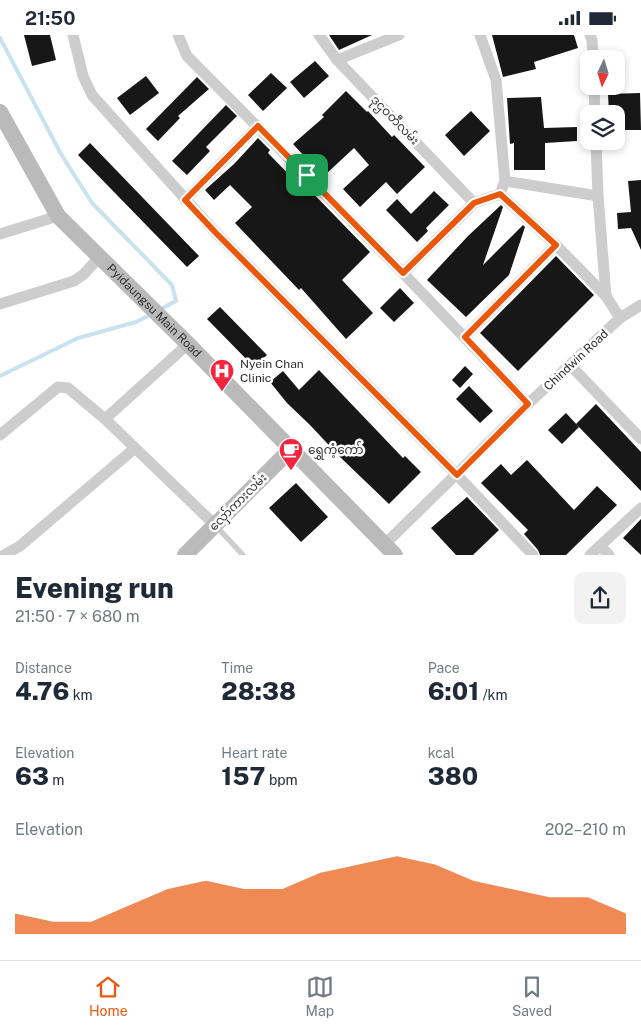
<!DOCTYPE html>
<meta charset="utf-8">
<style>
:root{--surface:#fff;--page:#f2f2f3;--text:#1f2937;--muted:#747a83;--line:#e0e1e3;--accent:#ea580c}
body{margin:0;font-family:"Public Sans","Noto Sans Myanmar",sans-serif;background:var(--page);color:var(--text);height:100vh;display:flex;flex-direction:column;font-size:19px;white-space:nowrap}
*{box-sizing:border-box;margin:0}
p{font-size:16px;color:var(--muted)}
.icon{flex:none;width:28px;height:28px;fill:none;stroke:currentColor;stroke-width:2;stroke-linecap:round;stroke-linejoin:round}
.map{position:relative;height:520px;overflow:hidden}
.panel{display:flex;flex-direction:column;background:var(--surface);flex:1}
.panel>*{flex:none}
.needle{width:32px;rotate:184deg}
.fabs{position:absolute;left:580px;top:15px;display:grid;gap:10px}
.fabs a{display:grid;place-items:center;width:45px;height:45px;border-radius:10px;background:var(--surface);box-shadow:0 2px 8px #0003;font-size:25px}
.pin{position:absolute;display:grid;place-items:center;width:42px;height:42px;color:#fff;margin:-21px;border-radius:10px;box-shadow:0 2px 8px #0006}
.round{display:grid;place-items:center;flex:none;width:52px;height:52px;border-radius:10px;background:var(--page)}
.overview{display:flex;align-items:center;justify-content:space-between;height:85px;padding:0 15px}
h1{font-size:28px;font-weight:800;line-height:38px}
.stats{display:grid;grid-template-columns:repeat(3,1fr);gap:8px;height:85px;padding:5px 15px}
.stats div{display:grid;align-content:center}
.stats b{font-size:25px;font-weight:800}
.stats small{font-size:14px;font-weight:400}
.stats p{font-size:14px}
.chart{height:140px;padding:10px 15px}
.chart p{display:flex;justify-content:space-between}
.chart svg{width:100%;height:90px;margin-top:5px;fill:var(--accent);opacity:.7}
.status{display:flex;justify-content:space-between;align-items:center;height:35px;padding:0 25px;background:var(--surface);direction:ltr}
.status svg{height:14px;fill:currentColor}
.tab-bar{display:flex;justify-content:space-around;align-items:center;height:70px;border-top:1px solid var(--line);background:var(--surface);font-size:14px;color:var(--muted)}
.tab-bar a{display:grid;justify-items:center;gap:2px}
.tab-bar .current{color:var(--accent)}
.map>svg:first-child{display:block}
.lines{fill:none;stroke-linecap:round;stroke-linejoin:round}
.stream{stroke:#c8e2ef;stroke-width:4}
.building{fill:#171717}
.service{stroke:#cdcdcd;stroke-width:5.5}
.minor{stroke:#cdcdcd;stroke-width:11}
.secondary{stroke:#bababa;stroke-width:16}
.route-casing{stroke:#fff;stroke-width:10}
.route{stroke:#ea580c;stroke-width:6}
.labels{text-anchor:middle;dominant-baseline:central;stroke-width:5;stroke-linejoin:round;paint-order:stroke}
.street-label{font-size:12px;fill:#303030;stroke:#fff}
.poi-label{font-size:12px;fill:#303030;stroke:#fff;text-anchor:start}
</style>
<div class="status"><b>21:50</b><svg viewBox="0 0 49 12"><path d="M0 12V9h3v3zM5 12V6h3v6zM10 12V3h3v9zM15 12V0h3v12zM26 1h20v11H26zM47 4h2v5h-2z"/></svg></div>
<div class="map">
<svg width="641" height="520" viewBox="0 0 641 520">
<rect width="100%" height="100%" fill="#fff"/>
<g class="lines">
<g class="stream">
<path d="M 0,3 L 61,119 L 92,168 L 172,250 L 176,266 L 159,275"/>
<path d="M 0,341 L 78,303 L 136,287 L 152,279"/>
</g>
</g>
<g class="building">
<path d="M 24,0 L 50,0 L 56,25 L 32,31 Z"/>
<path d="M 329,0 L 372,0 L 339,15 Z"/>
<path d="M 492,0 L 574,0 L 578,13 L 534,27 L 536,34 L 503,42 Z"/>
<path d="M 315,26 L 329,41 L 304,63 L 290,47 Z"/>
<path d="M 271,38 L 287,53 L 263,76 L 248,60 Z"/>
<path d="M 146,41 L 159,58 L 130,80 L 117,63 Z"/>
<path d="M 197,42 L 209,54 L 178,81 L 180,83 L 158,106 L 146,94 Z"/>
<path d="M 346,56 L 367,77 L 368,76 L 392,102 L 394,100 L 425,132 L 397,159 L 386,147 L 360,172 L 343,154 L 369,130 L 354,113 L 326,139 L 310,121 L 305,122 L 293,109 L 324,82 L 322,80 Z"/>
<path d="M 640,58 L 641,95 L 616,95 L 616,79 L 609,79 L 608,59 Z"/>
<path d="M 541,62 L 544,93 L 577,92 L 577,106 L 545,108 L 545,135 L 514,135 L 514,108 L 510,109 L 507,63 Z"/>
<path d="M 226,70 L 237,81 L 206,112 L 210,116 L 187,140 L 172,126 Z"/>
<path d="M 471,76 L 490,96 L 464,121 L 445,100 Z"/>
<path d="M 258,103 L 270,115 L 268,118 L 300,151 L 303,148 L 370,217 L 342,245 L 373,278 L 346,304 L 301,253 L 299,255 L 235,188 L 252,172 L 230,150 L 214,165 L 205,155 L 234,129 Z"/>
<path d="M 90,108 L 199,221 L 187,232 L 78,120 Z"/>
<path d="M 641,145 L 641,215 L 631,193 L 618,194 L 617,178 L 631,177 L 628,146 Z"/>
<path d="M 434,156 L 449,170 L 426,193 L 428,196 L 417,207 L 386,175 L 397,164 L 411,179 Z"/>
<path d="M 501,170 L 503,172 L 483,230 L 523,190 L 525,192 L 509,240 L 466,282 L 427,245 L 468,201 Z"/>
<path d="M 556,221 L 594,260 L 518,336 L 480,298 Z"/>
<path d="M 400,253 L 414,268 L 394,287 L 380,273 Z"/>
<path d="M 220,272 L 267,320 L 254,332 L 207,284 Z"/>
<path d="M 465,331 L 473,339 L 460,353 L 452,345 Z"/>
<path d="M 319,335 L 403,423 L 405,421 L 421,437 L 389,469 L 340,422 L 310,390 L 287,368 L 270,347 L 283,336 L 299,355 Z"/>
<path d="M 469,351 L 493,376 L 480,388 L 456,364 Z"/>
<path d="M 596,369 L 641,417 L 641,456 L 576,389 Z"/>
<path d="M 566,378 L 579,392 L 562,409 L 548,395 Z"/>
<path d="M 527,425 L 574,475 L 597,451 L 617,470 L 566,520 L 540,520 L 538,515 L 524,499 L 528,495 L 481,448 L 501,429 L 511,440 Z"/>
<path d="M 296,448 L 328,482 L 301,507 L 269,473 Z"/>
<path d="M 467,462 L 499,495 L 473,520 L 456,520 L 431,493 Z"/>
<path d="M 641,484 L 641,520 L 623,503 Z"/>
</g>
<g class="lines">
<path class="service" d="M 216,491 L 243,520"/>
<g class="minor">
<path d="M 73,0 L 83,41 L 92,60 L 215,197 L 457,440 L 533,520"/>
<path d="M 178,0 L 187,21 L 403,238 L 528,369"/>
<path d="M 319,0 L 337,25 L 474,168"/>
<path d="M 480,0 L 496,45 L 505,146 L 500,159 L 556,210 L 606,261"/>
<path d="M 590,0 L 592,5 L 593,24"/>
<path d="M 337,25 L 399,0"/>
<path d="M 594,51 L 595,79"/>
<path d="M 596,106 L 598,161 L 606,261 L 620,283"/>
<path d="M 505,146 L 598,161"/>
<path d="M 185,165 L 258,91"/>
<path d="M 0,199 L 58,181"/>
<path d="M 403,238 L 474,168 L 500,159"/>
<path d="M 0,269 L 74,246 L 84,239 L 100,221"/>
<path d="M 465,302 L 556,210"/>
<path d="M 571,331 L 641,404"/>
<path d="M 105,384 L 188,309"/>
<path d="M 0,400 L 58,352 L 68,353 L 105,384 L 215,490"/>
<path d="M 385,509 L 528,369 L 620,283 L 641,270"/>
<path d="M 600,511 L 609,520"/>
<path d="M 4,520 L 20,511 L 135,413"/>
<path d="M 590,520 L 641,473"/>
</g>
<g class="secondary">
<path id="s1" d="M 0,77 L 58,181 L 188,309 L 395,520"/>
<path d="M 185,520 L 291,414"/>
</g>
</g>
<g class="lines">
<defs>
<path id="route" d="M 258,91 L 403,238 L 474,168 L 500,159 L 556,210 L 465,302 L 528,369 L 457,440 L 215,197 L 185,165 Z"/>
</defs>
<use href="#route" class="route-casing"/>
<use href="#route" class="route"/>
</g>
<defs>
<symbol id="hospital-pin" viewBox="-11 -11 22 30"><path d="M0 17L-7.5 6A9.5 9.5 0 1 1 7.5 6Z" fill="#f4253d" stroke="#fff"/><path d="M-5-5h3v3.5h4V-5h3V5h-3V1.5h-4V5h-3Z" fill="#fff"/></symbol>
<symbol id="cafe-pin" viewBox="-11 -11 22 30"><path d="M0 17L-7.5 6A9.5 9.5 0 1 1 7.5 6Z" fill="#f4253d" stroke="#fff"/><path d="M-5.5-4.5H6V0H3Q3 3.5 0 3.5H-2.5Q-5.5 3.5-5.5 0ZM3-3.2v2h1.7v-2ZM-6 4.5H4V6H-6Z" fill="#fff"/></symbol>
</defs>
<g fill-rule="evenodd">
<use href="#hospital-pin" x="208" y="322" width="28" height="38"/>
<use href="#cafe-pin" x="277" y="401" width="28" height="38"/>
</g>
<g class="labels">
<g class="street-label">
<text transform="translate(395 85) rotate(46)">ဒုဌဝတီလမ်း</text>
<text stroke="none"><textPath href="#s1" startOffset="254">Pyidaungsu Main Road</textPath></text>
<text transform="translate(576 325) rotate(-43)">Chindwin Road</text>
<text transform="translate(238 467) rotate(-45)">လှော်ကားလမ်း</text>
</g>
<g class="poi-label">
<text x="240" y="329">Nyein Chan<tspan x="240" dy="14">Clinic</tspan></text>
<text x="308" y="415">ရွှေကံ့ကော်</text>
</g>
</g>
</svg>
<div class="fabs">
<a><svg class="needle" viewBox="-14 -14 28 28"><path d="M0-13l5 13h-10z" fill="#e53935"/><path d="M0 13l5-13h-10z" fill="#747a83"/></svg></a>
<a><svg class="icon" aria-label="layers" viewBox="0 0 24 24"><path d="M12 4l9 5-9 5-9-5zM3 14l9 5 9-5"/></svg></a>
</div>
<div class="pin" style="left:307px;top:140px;background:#1e9e55"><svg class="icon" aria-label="arrive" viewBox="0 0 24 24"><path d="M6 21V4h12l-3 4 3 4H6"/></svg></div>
</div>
<section class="panel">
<div class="overview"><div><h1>Evening run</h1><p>21:50 · 7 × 680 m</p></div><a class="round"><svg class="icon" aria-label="share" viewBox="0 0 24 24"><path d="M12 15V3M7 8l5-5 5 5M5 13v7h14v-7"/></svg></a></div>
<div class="stats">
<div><p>Distance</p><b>4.76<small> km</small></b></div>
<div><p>Time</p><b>28:38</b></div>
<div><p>Pace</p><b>6:01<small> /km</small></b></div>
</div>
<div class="stats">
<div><p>Elevation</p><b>63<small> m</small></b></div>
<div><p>Heart rate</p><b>157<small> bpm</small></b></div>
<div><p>kcal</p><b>380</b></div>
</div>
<div class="chart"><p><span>Elevation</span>202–210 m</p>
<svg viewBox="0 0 160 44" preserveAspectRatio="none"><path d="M0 44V34L10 38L20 38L30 30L40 22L50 18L60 22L70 22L80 14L90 10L100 6L110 10L120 18L130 22L140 26L150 26L160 34V44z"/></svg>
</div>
</section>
<nav class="tab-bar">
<a class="current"><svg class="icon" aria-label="home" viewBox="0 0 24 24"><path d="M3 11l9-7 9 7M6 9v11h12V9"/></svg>Home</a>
<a><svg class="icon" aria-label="map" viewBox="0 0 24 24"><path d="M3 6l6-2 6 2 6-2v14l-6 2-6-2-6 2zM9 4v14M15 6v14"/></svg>Map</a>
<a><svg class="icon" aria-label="saved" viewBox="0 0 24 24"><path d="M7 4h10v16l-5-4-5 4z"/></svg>Saved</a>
</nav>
